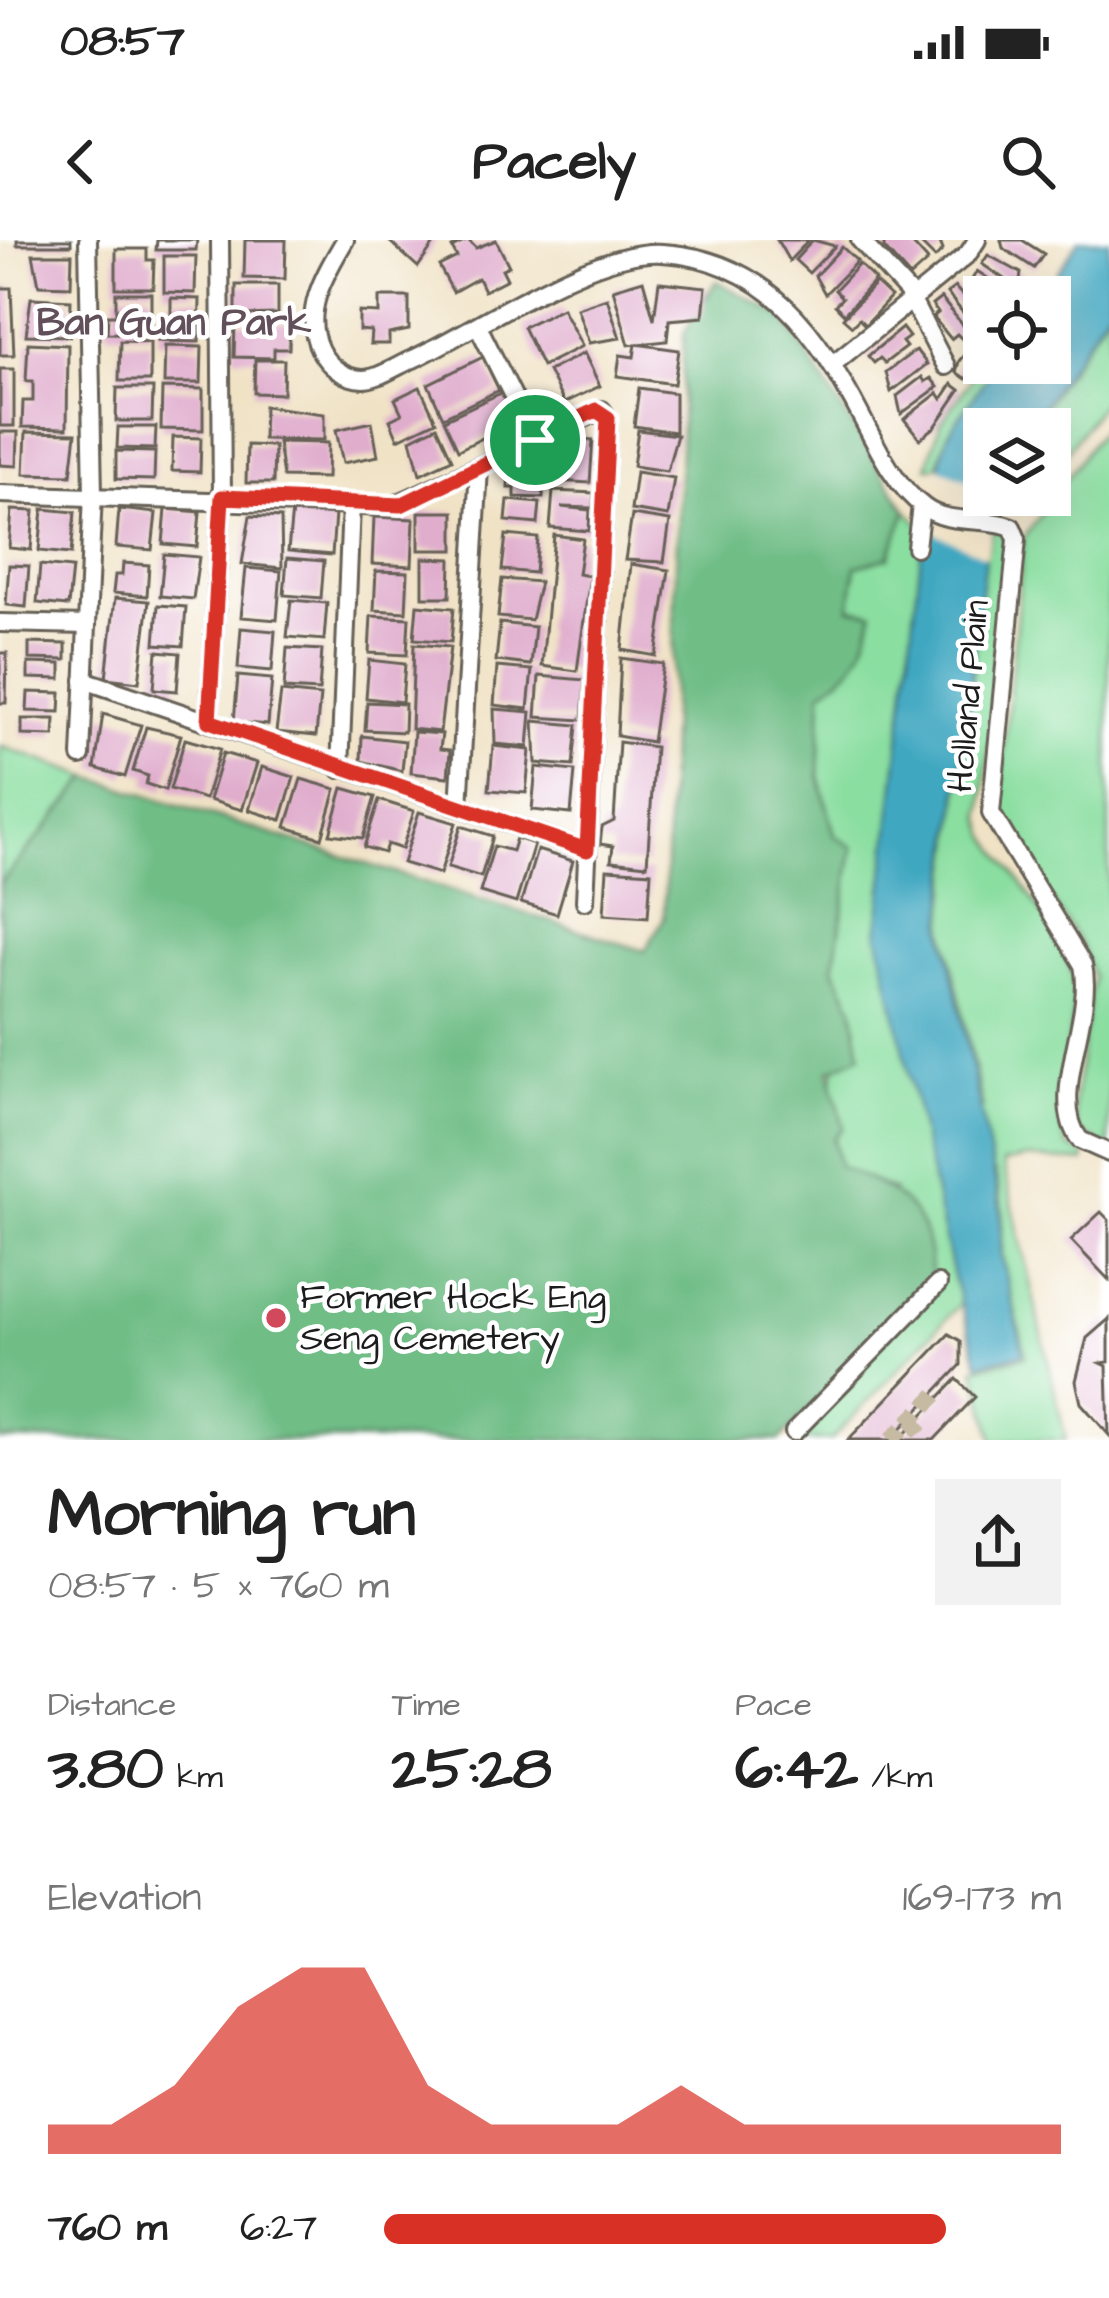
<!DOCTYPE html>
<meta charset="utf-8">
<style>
:root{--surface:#fff;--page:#f2f2f2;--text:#222;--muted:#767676;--accent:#d93025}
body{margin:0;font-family:"Architects Daughter",sans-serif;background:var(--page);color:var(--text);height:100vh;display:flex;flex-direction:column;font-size:45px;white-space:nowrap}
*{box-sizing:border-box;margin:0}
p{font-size:39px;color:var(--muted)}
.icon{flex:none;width:66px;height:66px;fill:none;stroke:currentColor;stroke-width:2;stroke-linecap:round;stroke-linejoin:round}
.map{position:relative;height:1200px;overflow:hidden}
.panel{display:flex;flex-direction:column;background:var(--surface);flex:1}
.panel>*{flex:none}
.controls{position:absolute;left:963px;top:36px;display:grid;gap:24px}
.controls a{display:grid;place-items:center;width:108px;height:108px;border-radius:0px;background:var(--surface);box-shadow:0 12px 48px #0002;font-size:60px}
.pin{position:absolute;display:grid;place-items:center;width:102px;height:102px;color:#fff;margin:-51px;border:6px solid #fff;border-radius:50%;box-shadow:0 3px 12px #0007}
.round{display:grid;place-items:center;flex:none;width:126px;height:126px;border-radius:0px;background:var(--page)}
.overview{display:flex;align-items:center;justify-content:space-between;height:204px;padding:0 48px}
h1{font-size:66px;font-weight:700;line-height:90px}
.stats{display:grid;grid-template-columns:repeat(3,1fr);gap:18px;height:204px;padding:12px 48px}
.stats div{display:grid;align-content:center}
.stats b{font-size:60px;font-weight:700}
.stats small{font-size:33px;font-weight:400}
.stats p{font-size:33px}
.chart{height:336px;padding:24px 48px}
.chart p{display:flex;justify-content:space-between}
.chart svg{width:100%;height:216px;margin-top:12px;fill:var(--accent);opacity:.7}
ul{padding:0 48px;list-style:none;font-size:39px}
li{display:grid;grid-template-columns:192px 144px 1fr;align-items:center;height:90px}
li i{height:30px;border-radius:15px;background:var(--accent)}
.status{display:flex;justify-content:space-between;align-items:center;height:84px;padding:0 60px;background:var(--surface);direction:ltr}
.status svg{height:33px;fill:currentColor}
header{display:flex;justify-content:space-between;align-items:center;height:156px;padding:0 48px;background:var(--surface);font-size:54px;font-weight:700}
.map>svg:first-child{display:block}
.green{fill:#8adea0;stroke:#537d5e;stroke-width:3}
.forest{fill:#6fbd86;stroke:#466c51;stroke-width:3}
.water{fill:#41a7c1;stroke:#2e626e;stroke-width:3}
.pier{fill:#f0e2c5}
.building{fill:#e0adcd}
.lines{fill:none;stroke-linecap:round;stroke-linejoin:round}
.minor-tunnel{stroke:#c6baa3;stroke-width:16;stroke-dasharray:16 8;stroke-linecap:butt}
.minor-casing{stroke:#666157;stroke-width:22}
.minor{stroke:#fff;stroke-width:16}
.route-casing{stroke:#fff;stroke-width:24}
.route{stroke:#d93025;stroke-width:15}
.poi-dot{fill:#d1495b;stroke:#fff;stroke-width:4.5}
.labels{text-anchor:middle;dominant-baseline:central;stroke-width:9;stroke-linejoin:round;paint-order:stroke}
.street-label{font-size:36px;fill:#1c1c1c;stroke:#fff}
.poi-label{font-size:36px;fill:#1c1c1c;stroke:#fff;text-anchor:start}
.neighbourhood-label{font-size:39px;font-weight:bold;fill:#614f5a;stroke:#fff}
</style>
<div class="status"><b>08:57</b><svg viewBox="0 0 49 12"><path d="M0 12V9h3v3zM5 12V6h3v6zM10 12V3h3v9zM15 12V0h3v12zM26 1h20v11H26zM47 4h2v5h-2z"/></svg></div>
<header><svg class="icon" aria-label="back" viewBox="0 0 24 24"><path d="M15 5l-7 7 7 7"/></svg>Pacely<svg class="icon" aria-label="search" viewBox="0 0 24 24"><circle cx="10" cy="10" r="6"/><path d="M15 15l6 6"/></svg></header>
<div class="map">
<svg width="1109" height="1200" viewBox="0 0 1109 1200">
<rect width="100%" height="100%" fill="#fff"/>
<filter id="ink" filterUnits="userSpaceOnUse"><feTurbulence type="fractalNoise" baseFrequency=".00833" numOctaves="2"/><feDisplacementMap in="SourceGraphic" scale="24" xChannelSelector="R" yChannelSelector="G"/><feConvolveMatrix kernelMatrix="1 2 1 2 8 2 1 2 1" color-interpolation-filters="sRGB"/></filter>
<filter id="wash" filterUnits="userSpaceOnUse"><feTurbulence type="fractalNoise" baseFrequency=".004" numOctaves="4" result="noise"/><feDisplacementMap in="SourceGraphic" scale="48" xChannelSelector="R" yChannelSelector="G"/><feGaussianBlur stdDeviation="2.7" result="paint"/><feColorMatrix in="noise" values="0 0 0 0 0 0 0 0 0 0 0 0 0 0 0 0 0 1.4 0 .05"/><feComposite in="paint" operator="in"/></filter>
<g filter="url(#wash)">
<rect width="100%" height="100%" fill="#f0e2c5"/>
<g class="green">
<path d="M 1109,70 L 1109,153 L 1050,235 L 1050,189 L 1029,189 Z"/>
<path d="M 984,120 L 996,123 L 948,194 L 937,227 L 927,227 L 940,185 Z"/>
<path d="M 1109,179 L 1109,908 L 1077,890 L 1074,862 L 1093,738 L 1081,705 L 998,577 L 1024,298 Z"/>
<path d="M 907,271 L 924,287 L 920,883 L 983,868 L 944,685 L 985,318 L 993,290 L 1001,291 L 1010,310 L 982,576 L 988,596 C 1012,633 1068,698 1073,741 C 1080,802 1041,843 1067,906 L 1085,916 L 1084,922 L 1027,918 L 1003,923 L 1066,1200 L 994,1200 L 975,1128 L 1026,1116 L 1002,1015 L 1003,970 L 995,930 L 997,962 L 941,975 L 961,1063 L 831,1200 L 800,1200 L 790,1190 L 894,950 L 839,927 C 826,861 830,830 853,767 L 834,728 L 853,608 L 835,597 L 819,536 L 822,451 C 857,428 865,413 873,373 L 850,368 L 856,326 L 889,317 Z"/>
<path d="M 0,506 L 89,537 L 0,644 Z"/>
</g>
<path class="forest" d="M 716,41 L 782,76 L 907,271 L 889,317 L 856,326 L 850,368 L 873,372 C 865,413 857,428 822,451 L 819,536 L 835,596 L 853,607 L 834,728 L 853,767 L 861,815 L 830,830 C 831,851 841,866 843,888 L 833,899 L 839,926 C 902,954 931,968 931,1041 L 780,1200 L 0,1200 L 0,644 L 89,537 L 645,711 L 664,678 L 684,93 Z"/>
<path class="water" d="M 1079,0 L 1109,0 L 1109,67 L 1027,189 L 984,189 L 984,255 L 999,255 L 985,318 L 943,685 L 1001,971 L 1001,1015 L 1024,1113 L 979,1124 L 954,1041 L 878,693 L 924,287 L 948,194 L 996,123 L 1050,123 L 1050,57 L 1041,57 Z"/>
<path class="pier" d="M 936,226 L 984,248 L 984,255 L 1000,255 L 986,317 L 922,287 Z"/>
<g id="blocks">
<g class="building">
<rect x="17" y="0" width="54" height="5"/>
<path d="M 157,0 L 197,0 L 196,10 L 156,10 Z"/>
<path d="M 245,0 L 286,0 L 285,39 L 244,38 Z"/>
<path d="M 388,0 L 437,0 L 418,27 Z"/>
<path d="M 468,0 L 476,8 L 496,0 L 509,26 L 502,29 L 507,39 L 484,51 L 478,38 L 453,52 L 439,26 L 457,17 L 452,8 Z"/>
<path d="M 777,0 L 809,0 L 789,21 Z"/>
<path d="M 813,0 L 835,6 L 809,33 L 795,20 Z"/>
<path d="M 884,0 L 909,0 L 928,21 L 910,37 L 884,8 Z"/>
<path d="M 917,0 L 939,0 L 943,10 L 935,18 Z"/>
<path d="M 1001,0 L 1022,0 L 1044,14 L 1034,28 L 1003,8 Z"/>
<path d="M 842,7 L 857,21 L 825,54 L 815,36 Z"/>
<path d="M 116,9 L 147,9 L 147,20 L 154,20 L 153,48 L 116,48 Z"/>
<path d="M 33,14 L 72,14 L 71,46 L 39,45 Z"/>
<path d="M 988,15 L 1021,33 L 1019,49 L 982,24 Z"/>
<path d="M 164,16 L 196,16 L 195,53 L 164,52 Z"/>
<path d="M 859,24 L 875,40 L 844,74 L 835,65 L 842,58 L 835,50 Z"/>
<path d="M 977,31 L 1016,57 L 989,57 L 971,41 Z"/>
<path d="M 643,40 L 654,79 L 659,42 L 706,47 L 703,77 L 669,80 L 667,101 L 629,105 L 613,49 Z"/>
<path d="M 876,43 L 891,57 L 865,85 L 859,79 L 852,86 L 843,78 Z"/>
<path d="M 236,45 L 278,45 L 278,74 L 236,75 Z"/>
<path d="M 955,47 L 961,54 L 966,49 L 984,71 L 979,77 L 983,83 L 976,89 L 947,53 Z"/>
<path d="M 0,48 L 11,48 L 14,115 L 0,115 Z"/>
<path d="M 116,53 L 151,53 L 151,94 L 107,93 L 108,75 L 116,75 Z"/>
<path d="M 379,57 L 409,57 L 409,90 L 389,94 L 389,104 L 370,104 L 371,91 L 359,90 L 359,72 L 379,73 Z"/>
<path d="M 31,58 L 71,60 L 70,96 L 26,95 Z"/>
<path d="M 171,58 L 200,59 L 199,102 L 158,101 L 159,76 L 171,77 Z"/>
<path d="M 607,58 L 620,98 L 589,103 L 577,68 Z"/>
<path d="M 941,58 L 969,93 L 962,99 L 957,94 L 951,99 L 933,77 L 938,73 L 932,65 Z"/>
<path d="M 562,68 L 582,106 L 542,126 L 523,87 Z"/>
<path d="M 235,82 L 290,83 L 289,109 L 274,109 L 274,118 L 234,117 Z"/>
<path d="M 902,88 L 909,97 L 902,102 L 906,107 L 885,123 L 880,118 L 874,123 L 868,116 Z"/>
<path d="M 984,90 L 984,112 L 966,139 L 956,132 L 959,121 Z"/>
<path d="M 120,101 L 150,102 L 150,141 L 119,141 Z"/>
<path d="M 28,103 L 68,105 L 67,188 L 22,187 L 23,161 L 33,161 L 33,141 L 26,141 Z"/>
<path d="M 636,104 L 679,110 L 674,144 L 617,136 L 620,115 L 634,117 Z"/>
<path d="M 165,106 L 202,107 L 201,143 L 164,143 Z"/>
<path d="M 916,110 L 927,124 L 891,152 L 886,132 Z"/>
<path d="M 584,113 L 600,146 L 564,163 L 548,131 Z"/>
<path d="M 483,117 L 499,150 L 443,177 L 428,144 Z"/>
<path d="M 255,120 L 284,120 L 283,154 L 254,153 Z"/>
<rect x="0" y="129" width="14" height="57"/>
<path d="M 922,137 L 925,142 L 931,138 L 938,147 L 901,174 L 897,156 Z"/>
<path d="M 952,144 L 960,150 L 935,187 L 920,199 L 904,179 L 938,153 L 942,159 Z"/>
<path d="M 420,147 L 436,181 L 398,199 L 390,180 L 402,174 L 395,159 Z"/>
<path d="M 117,148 L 153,148 L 152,181 L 116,181 Z"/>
<path d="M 162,148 L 203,149 L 203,190 L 161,189 Z"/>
<path d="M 639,148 L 675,153 L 675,192 L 634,186 Z"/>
<path d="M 503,152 L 517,181 L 458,210 L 444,180 Z"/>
<path d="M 264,166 L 324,174 L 324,200 L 263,199 Z"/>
<path d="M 372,182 L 378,216 L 343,223 L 336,190 Z"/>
<path d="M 437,186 L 452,219 L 420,234 L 411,199 Z"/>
<path d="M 118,187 L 156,187 L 155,209 L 117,208 Z"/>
<path d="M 638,190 L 677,195 L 667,231 L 633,226 Z"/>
<path d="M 0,192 L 18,192 L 17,226 L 0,225 Z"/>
<path d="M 26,192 L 76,193 L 71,235 L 24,234 Z"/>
<path d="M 173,197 L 201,198 L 200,232 L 172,231 Z"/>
<path d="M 555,198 L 593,200 L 590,243 L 556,241 L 552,236 Z"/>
<path d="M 278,202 L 328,203 L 327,238 L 283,237 Z"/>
<path d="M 247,205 L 274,206 L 273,243 L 246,243 Z"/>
<path d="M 531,210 L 545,211 L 543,258 L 515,257 L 515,248 L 508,248 L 509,229 L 519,229 L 519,220 L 530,221 Z"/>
<path d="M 116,211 L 155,212 L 154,240 L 116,239 Z"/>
<path d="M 636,232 L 674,238 L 668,276 L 631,270 Z"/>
<path d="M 553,251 L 594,253 L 593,268 L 561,267 L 590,270 L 589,291 L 550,288 Z"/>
<path d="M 508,260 L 540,263 L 538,284 L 506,281 Z"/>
<path d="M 43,269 L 75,272 L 71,314 L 39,311 Z"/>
<path d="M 119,269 L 156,273 L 152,310 L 116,307 Z"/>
<path d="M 166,269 L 200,272 L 197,307 L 163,304 Z"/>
<path d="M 12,270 L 34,271 L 31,310 L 9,308 Z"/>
<path d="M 292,270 L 335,274 L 332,315 L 288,311 Z"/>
<rect x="419" y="272" width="35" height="38"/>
<path d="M 632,275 L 670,281 L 664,322 L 625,320 Z"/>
<path d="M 250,276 L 281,278 L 282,328 L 242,324 Z"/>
<path d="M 374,277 L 414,279 L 412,326 L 372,324 Z"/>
<path d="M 506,295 L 538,298 L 535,333 L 502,330 Z"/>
<path d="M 554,295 L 583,299 L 578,334 L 590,336 L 577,431 L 542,426 Z"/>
<path d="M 164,314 L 199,317 L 193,359 L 160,356 Z"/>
<path d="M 287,318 L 324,321 L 321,358 L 284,355 Z"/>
<path d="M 423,318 L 451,319 L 450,357 L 423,357 Z"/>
<path d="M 123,323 L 149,325 L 147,356 L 113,353 L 115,335 L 122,335 Z"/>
<path d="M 631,324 L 669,330 L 656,416 L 622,410 Z"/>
<path d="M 9,325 L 29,326 L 26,367 L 6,365 Z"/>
<path d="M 40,325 L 72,328 L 68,366 L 37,363 Z"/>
<path d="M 246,328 L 281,331 L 277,380 L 241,377 Z"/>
<path d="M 376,331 L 408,332 L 406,372 L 374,370 Z"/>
<path d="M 502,339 L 540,342 L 531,380 L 498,377 Z"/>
<path d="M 115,358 L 149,361 L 139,442 L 106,438 Z"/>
<path d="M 291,360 L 327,363 L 324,400 L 287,397 Z"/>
<path d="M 158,365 L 186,367 L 183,406 L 155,404 Z"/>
<path d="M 417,365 L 454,368 L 451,402 L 414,399 Z"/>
<path d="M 371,376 L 409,378 L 407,415 L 369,413 Z"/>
<path d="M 500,383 L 535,387 L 531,425 L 496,421 Z"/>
<path d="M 241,388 L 275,391 L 272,431 L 238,428 Z"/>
<path d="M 29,403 L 66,404 L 66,420 L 29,419 Z"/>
<path d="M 414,404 L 450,407 L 440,492 L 411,489 Z"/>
<path d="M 287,408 L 322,410 L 319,451 L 284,449 Z"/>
<path d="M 157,411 L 180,413 L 177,451 L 154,449 Z"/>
<path d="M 0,413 L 7,413 L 6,463 L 0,463 Z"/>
<path d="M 621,418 L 663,424 L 652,502 L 617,496 Z"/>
<path d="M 369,420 L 405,424 L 402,462 L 366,458 Z"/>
<path d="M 28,423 L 61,424 L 61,439 L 28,438 Z"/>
<path d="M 497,427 L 532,430 L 528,469 L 494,465 Z"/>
<path d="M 238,436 L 272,439 L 268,485 L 234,482 Z"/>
<path d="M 539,436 L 585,440 L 582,480 L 536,477 Z"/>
<path d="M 28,452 L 61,453 L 60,472 L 27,471 Z"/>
<path d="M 281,452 L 320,456 L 316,496 L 276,492 Z"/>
<path d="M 367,462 L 405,464 L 404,492 L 365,490 Z"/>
<path d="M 494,469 L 531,472 L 528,507 L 495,504 Z"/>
<path d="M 103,474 L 141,485 L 125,537 L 95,528 Z"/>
<path d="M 22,479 L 55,479 L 54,496 L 22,495 Z"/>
<path d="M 534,481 L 577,485 L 573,526 L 536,523 Z"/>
<path d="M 146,487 L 181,495 L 165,550 L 146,544 L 148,536 L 133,531 Z"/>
<path d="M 414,492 L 442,494 L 440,509 L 450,510 L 448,537 L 411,533 Z"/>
<path d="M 362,496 L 405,501 L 402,531 L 361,521 Z"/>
<path d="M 185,499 L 220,509 L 205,559 L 170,549 Z"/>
<path d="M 619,502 L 655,507 L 647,625 L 611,621 L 613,606 L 600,604 L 602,587 L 614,581 Z"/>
<path d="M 493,506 L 530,510 L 526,553 L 489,550 Z"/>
<path d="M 223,513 L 257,523 L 242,570 L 209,560 Z"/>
<path d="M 262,527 L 294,537 L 281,580 L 249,570 Z"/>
<path d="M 536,527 L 575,531 L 571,574 L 532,570 Z"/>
<path d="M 301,539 L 336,549 L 322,598 L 286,587 Z"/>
<path d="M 343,548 L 375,557 L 363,598 L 330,594 Z"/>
<path d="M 379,560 L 414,571 L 402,609 L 387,604 L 384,613 L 364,607 Z"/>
<path d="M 419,572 L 456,583 L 440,634 L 403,623 Z"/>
<path d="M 461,586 L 493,596 L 481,637 L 448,627 Z"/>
<path d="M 516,598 L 534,604 L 516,663 L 480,652 L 494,606 L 512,611 Z"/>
<path d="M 537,610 L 573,621 L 557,674 L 521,663 Z"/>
<path d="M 607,629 L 651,632 L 648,677 L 604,674 Z"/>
<path d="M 1101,972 L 1109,980 L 1109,1040 L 1071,1000 Z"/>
<path d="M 1109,1079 L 1109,1122 L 1101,1123 L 1107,1126 L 1109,1195 L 1081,1163 L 1076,1141 L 1087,1098 Z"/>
<path d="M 949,1094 L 961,1101 L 961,1125 L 890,1200 L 848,1200 Z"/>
<path d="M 957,1139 L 975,1157 L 934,1200 L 899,1200 Z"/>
</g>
</g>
</g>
<g filter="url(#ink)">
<use href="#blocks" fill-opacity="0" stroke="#666157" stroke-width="3"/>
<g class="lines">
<g class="minor-tunnel">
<path d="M 912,1180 L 925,1200"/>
<path d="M 891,1200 L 940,1151"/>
</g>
<defs>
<g id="minor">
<path d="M 345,0 C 326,33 301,71 320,110 C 328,126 345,139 363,139 C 379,139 398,125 413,119 C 479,88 593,9 662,13 C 767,19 819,95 862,178 C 878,209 896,247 924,267 C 949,286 985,276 1012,287 L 1017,299 L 991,573 L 1083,725 C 1095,778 1047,857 1080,900 L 1109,913"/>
<path d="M 860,0 L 907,51 L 946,126"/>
<path d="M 479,88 L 535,200"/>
<path d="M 833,124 L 968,14 L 977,0"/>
<path d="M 0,254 L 390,267 L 602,170 L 608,178 L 585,661"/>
<path d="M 916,307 L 921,265"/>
<path d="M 0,383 L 87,385"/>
<path d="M 84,440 L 587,610"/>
<path d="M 209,480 L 222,258 L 220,0"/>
<path d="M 81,516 L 93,254 L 88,0"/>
<path d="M 340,529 L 351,265"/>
<path d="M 459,567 L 479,228"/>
<path d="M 794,1192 L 938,1044"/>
</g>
</defs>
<use href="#minor" class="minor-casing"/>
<use href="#minor" class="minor"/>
</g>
</g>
<g class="lines" filter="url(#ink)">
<defs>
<path id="route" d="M 596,170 L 608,178 L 587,610 L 209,481 L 222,257 L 401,265 Z"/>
</defs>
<use href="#route" class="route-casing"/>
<use href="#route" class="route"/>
</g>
<circle class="poi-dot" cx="276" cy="1078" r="12"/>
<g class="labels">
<g class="street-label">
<text transform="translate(969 456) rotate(-85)">Holland Plain</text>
</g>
<g class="poi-label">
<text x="300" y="1057">Former Hock Eng<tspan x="300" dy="41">Seng Cemetery</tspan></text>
</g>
<g class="neighbourhood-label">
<text x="174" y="84">Ban Guan Park</text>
</g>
</g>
</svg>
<div class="controls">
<a><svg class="icon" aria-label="locate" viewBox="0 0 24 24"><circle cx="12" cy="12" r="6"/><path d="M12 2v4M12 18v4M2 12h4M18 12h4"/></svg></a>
<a><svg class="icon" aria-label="layers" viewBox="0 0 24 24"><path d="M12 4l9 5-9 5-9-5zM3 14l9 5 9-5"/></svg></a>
</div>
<div class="pin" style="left:535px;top:200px;background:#1e9e55"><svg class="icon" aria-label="arrive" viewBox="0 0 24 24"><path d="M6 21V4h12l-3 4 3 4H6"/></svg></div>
</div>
<section class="panel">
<div class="overview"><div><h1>Morning run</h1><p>08:57 · 5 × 760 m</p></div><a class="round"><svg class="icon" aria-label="share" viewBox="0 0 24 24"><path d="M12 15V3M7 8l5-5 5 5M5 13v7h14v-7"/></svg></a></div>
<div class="stats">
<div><p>Distance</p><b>3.80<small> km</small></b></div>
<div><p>Time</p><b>25:28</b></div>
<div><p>Pace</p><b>6:42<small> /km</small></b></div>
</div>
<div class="chart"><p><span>Elevation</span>169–173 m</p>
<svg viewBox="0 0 160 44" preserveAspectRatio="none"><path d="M0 44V38L10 38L20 30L30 14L40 6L50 6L60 30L70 38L80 38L90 38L100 30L110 38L120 38L130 38L140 38L150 38L160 38V44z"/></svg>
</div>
<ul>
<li><b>760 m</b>6:27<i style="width:83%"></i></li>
</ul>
</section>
